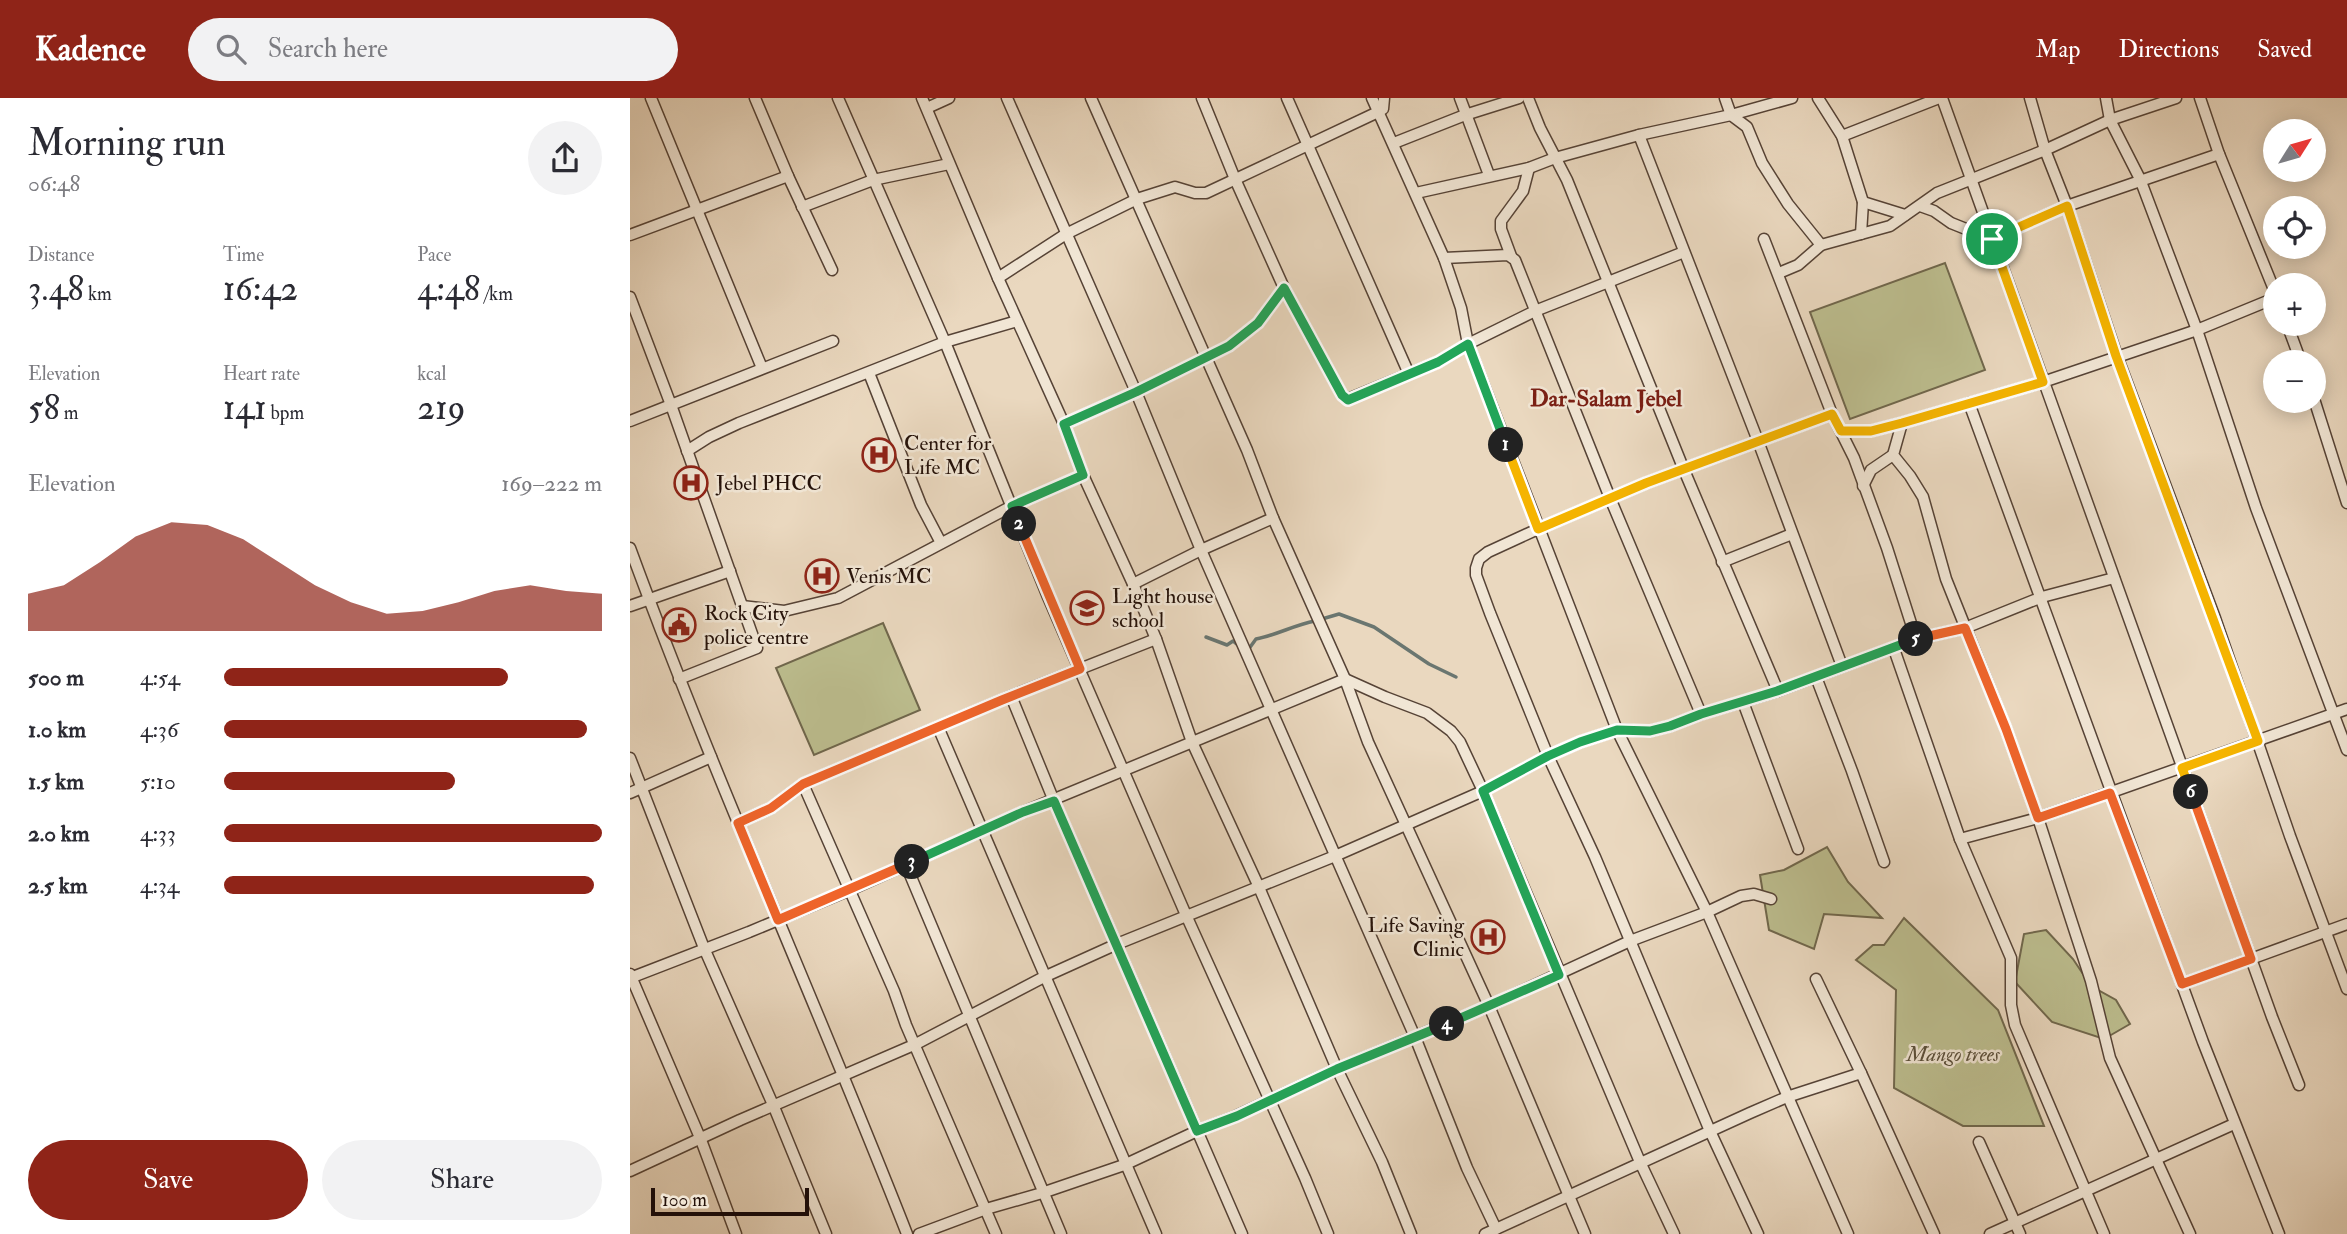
<!DOCTYPE html>
<meta charset="utf-8">
<style>
:root{--surface:#fff;--page:#f2f2f3;--text:#2b2b33;--muted:#7c7c81;--accent:#8f2418}
body{margin:0;font-family:"IM FELL Double Pica",serif;background:var(--page);color:var(--text);height:100vh;display:flex;flex-direction:column;font-size:26px;white-space:nowrap}
*{box-sizing:border-box;margin:0}
p{font-size:23px;color:var(--muted)}
.icon{flex:none;width:38px;height:38px;fill:none;stroke:currentColor;stroke-width:2;stroke-linecap:round;stroke-linejoin:round}
.map{position:relative;flex:1;overflow:hidden}
.side{display:flex;flex-direction:column;background:var(--surface);width:630px}
.side>*{flex:none}
.needle{width:46px;rotate:53deg}
.controls{position:absolute;left:1633px;top:21px;display:grid;gap:14px}
.controls a{display:grid;place-items:center;width:63px;height:63px;border-radius:50%;background:var(--surface);box-shadow:0 4px 18px #0003;font-size:35px}
.scale{position:absolute;left:21px;bottom:18px;width:158px;box-sizing:border-box;padding-left:7px;border:4px solid #241109;border-top:0;font-size:19px;line-height:24px;white-space:nowrap;color:#241109;-webkit-text-stroke:5px #f1e6d5;paint-order:stroke}
.pin{position:absolute;display:grid;place-items:center;width:60px;height:60px;color:#fff;margin:-30px;border:4px solid #fff;border-radius:50%;box-shadow:0 2px 7px #0007}
.km{position:absolute;width:35px;height:35px;margin:-18px;border-radius:50%;background:#222;color:#fff;font-size:19px;line-height:35px;text-align:center}
.round{display:grid;place-items:center;flex:none;width:74px;height:74px;border-radius:37px;background:var(--page)}
.head{display:flex;align-items:center;justify-content:space-between;height:119px;padding:0 28px}
h1{font-size:38px;font-weight:600;line-height:52px}
.stats{display:grid;grid-template-columns:repeat(3,1fr);gap:10px;height:119px;padding:7px 28px}
.stats div{display:grid;align-content:center}
.stats b{font-size:35px;font-weight:600}
.stats small{font-size:19px;font-weight:400}
.stats p{font-size:19px}
.chart{height:196px;padding:14px 28px}
.chart p{display:flex;justify-content:space-between}
.chart svg{width:100%;height:126px;margin-top:7px;fill:var(--accent);opacity:.7}
.action{display:flex;gap:14px;margin-top:auto;padding:14px 28px}
.action a{flex:1;height:80px;border-radius:42px;background:var(--accent);color:#fff;font-size:28px;font-weight:600;line-height:80px;text-align:center}
.action a+a{background:var(--page);color:var(--text)}
ul{padding:0 28px;list-style:none;font-size:23px}
li{display:grid;grid-template-columns:112px 84px 1fr;align-items:center;height:52px}
li i{height:18px;border-radius:9px;background:var(--accent)}
header{display:flex;align-items:center;gap:42px;box-sizing:border-box;height:98px;padding:0 35px;background:var(--accent);color:#fff}
header strong{font-size:33px}
nav{display:flex;gap:38px;margin-inline-start:auto;font-size:24px}
.search{width:490px;height:63px;background:var(--page);display:flex;align-items:center;gap:18px;box-sizing:border-box;padding:0 24px;border-radius:38px;color:var(--muted);font-size:26px}
main{display:flex;flex:1;min-height:0}
.map>svg:first-child{display:block}
.green{fill:#bcbd8e;stroke:#70674c;stroke-width:2}
.lines{fill:none;stroke-linecap:round;stroke-linejoin:round}
.stream{stroke:#6a7670;stroke-width:3.5}
.minor-casing{stroke:#564336;stroke-width:13}
.minor{stroke:#f1e6d5;stroke-width:10}
.split-1-casing{stroke:#fff;stroke-width:14}
.split-2-casing{stroke:#fff;stroke-width:14}
.split-3-casing{stroke:#fff;stroke-width:14}
.split-4-casing{stroke:#fff;stroke-width:14}
.split-5-casing{stroke:#fff;stroke-width:14}
.split-6-casing{stroke:#fff;stroke-width:14}
.split-7-casing{stroke:#fff;stroke-width:14}
.split-1{stroke:#f5b400;stroke-width:9}
.split-2{stroke:#22a559;stroke-width:9}
.split-3{stroke:#f0652b;stroke-width:9}
.split-4{stroke:#22a559;stroke-width:9}
.split-5{stroke:#22a559;stroke-width:9}
.split-6{stroke:#f0652b;stroke-width:9}
.split-7{stroke:#f5b400;stroke-width:9}
.labels{text-anchor:middle;dominant-baseline:central;stroke-width:5;stroke-linejoin:round;paint-order:stroke}
.poi-label{font-size:21px;fill:#241109;stroke:#f1e6d5;text-anchor:start}
.park-label{font-size:21px;font-style:italic;fill:#594d38;stroke:#f1e6d5}
.neighbourhood-label{font-size:23px;font-weight:bold;fill:#7a1f14;stroke:#f1e6d5}
</style>
<header>
<strong>Kadence</strong>
<div class="search"><svg class="icon" aria-label="search" viewBox="0 0 24 24"><circle cx="10" cy="10" r="6"/><path d="M15 15l6 6"/></svg>Search here</div>
<nav><a>Map</a><a>Directions</a><a>Saved</a></nav>
</header>
<main>
<section class="side">
<div class="head"><div><h1>Morning run</h1><p>06:48</p></div><a class="round"><svg class="icon" aria-label="share" viewBox="0 0 24 24"><path d="M12 15V3M7 8l5-5 5 5M5 13v7h14v-7"/></svg></a></div>
<div class="stats">
<div><p>Distance</p><b>3.48<small> km</small></b></div>
<div><p>Time</p><b>16:42</b></div>
<div><p>Pace</p><b>4:48<small> /km</small></b></div>
</div>
<div class="stats">
<div><p>Elevation</p><b>58<small> m</small></b></div>
<div><p>Heart rate</p><b>141<small> bpm</small></b></div>
<div><p>kcal</p><b>219</b></div>
</div>
<div class="chart"><p><span>Elevation</span>169–222 m</p>
<svg viewBox="0 0 160 44" preserveAspectRatio="none"><path d="M0 44V31L10 28L20 20L30 11L40 6L50 7L60 12L70 20L80 28L90 34L100 38L110 37L120 34L130 30L140 28L150 30L160 31V44z"/></svg>
</div>
<ul>
<li><b>500 m</b>4:54<i style="width:75%"></i></li>
<li><b>1.0 km</b>4:36<i style="width:96%"></i></li>
<li><b>1.5 km</b>5:10<i style="width:61%"></i></li>
<li><b>2.0 km</b>4:33<i style="width:100%"></i></li>
<li><b>2.5 km</b>4:34<i style="width:98%"></i></li>
</ul>
<div class="action"><a>Save</a><a>Share</a></div>
</section>
<div class="map">
<svg width="1717" height="1136" viewBox="0 0 1717 1136">
<rect width="100%" height="100%" fill="#ead8bf"/>
<filter id="stains"><feTurbulence type="fractalNoise" baseFrequency=".00286" numOctaves="4"/><feColorMatrix values="0 0 0 0 .2 0 0 0 0 .09 0 0 0 0 .02 0 0 0 .5 -.17"/></filter>
<radialGradient id="worn" r=".72"><stop offset=".6" stop-color="#630" stop-opacity="0"/><stop offset="1" stop-color="#630" stop-opacity=".3"/></radialGradient>
<g class="green">
<path d="M 1315,165 L 1355,272 L 1220,321 L 1180,214 Z"/>
<path d="M 253,525 L 290,612 L 184,657 L 146,570 Z"/>
<path d="M 1197,749 L 1218,784 L 1252,820 L 1194,816 L 1184,851 L 1139,832 L 1130,777 L 1154,772 Z"/>
<path d="M 1274,820 L 1368,912 L 1414,1028 L 1333,1028 L 1264,990 L 1266,892 L 1226,862 L 1243,847 L 1254,847 Z"/>
<path d="M 1416,832 L 1443,861 L 1461,888 L 1486,902 L 1500,926 L 1474,941 L 1422,924 L 1385,884 L 1394,836 Z"/>
</g>
<g class="lines">
<g class="stream">
<path d="M 692,521 L 709,516 L 744,529 L 799,566 L 826,579"/>
<path d="M 576,539 L 597,547 L 603,543 L 609,548"/>
<path d="M 618,552 L 626,541 C 647,537 664,527 685,523"/>
</g>
<defs>
<g id="minor">
<path d="M 21,0 L 132,270"/>
<path d="M 125,0 L 158,78 L 202,172"/>
<path d="M 208,0 L 315,244 L 418,499 L 556,817 L 675,1080 L 698,1136"/>
<path d="M 292,0 L 368,180 L 434,326 L 453,377 L 503,486 L 526,541 L 562,644 L 628,787 L 707,971 L 752,1064 L 781,1136"/>
<path d="M 377,0 L 506,294 L 571,452 L 785,939 L 837,1070 L 866,1131"/>
<path d="M 461,0 L 617,352 L 643,420 L 715,581 L 738,644 L 859,908 L 955,1136"/>
<path d="M 572,0 L 605,81 L 654,190 L 712,297 L 718,301 L 808,264 L 838,246 L 905,213 L 1054,154"/>
<path d="M 657,0 L 779,276"/>
<path d="M 742,0 L 814,160 L 831,210 L 838,246 L 987,632 L 1077,814 L 1218,1136"/>
<path d="M 830,0 L 859,77"/>
<path d="M 898,0 L 910,30 L 937,82 L 1054,372 L 1148,593"/>
<path d="M 1095,0 L 1101,17 L 1117,29 L 1132,65 L 1158,106 L 1191,147"/>
<path d="M 1188,0 L 1212,38 L 1233,104 L 1231,136"/>
<path d="M 1312,0 L 1642,919 L 1669,987"/>
<path d="M 1400,0 L 1415,52 L 1437,108 L 1487,258 L 1585,520 L 1660,738 L 1717,891"/>
<path d="M 1476,0 L 1480,22 L 1510,81 L 1567,232 L 1626,410 L 1717,652"/>
<path d="M 1570,0 L 1589,56 L 1645,194"/>
<path d="M 297,10 L 319,0"/>
<path d="M 1009,37 L 1128,343 L 1212,568"/>
<path d="M 1212,38 L 1309,0"/>
<path d="M 764,45 L 835,17 L 889,0"/>
<path d="M 786,95 L 899,70 L 925,60 L 1009,37 L 1101,17 L 1162,0"/>
<path d="M 1233,104 L 1275,117"/>
<path d="M 1290,108 L 1304,113 L 1321,125 L 1361,141 L 1437,108 L 1589,56"/>
<path d="M 172,109 L 243,82 L 319,66"/>
<path d="M 0,137 L 158,78"/>
<path d="M 1134,141 L 1202,316 L 1224,360 L 1257,450 L 1286,541"/>
<path d="M 881,158 L 871,131 L 871,123 L 893,93 L 899,70"/>
<path d="M 814,160 L 878,157 L 885,162 L 980,400 L 1071,616"/>
<path d="M 1149,175 L 1168,167 L 1191,147 L 1260,128 L 1307,95 L 1415,52 L 1480,22 L 1546,0"/>
<path d="M 368,180 L 436,136 L 507,101 L 545,89 L 565,95 L 576,95 L 748,14 L 753,11 L 754,0"/>
<path d="M 0,199 L 41,307 L 127,550 L 49,581"/>
<path d="M 1657,226 L 1671,264"/>
<path d="M 239,275 L 291,407 L 311,445"/>
<path d="M 1684,301 L 1717,405"/>
<path d="M 1339,305 L 1573,944 L 1649,1136"/>
<path d="M 0,323 L 203,243"/>
<path d="M 1272,325 L 1263,357 L 1280,378 L 1293,399 L 1316,481 L 1376,631 L 1408,720 L 1461,883 L 1480,960 L 1560,1136"/>
<path d="M 434,326 L 506,294 L 599,248 L 628,225 L 654,190"/>
<path d="M 1211,333 L 1241,333 L 1272,325 L 1413,284 L 1567,232 L 1645,200"/>
<path d="M 57,353 L 79,339 L 109,325 L 315,244 L 387,223"/>
<path d="M 1233,388 L 1241,372 L 1263,357"/>
<path d="M 0,450 C 85,682 187,906 277,1136"/>
<path d="M 1092,464 L 1162,436"/>
<path d="M 503,486 L 571,452 L 643,420"/>
<path d="M 0,508 L 100,473"/>
<path d="M 112,508 L 154,513 L 208,500 L 382,408 L 453,377"/>
<path d="M 1264,551 L 1330,741 L 1381,860 L 1381,907 L 1385,927 L 1474,1136"/>
<path d="M 1186,579 L 1222,673 L 1254,764"/>
<path d="M 381,598 L 424,703 L 612,1136"/>
<path d="M 1113,604 L 1168,751"/>
<path d="M 308,629 L 526,1136"/>
<path d="M 0,660 L 74,850 L 144,1009 L 196,1136"/>
<path d="M 173,686 L 264,893 L 276,927 L 366,1136"/>
<path d="M 0,695 L 81,659"/>
<path d="M 108,725 L 141,710 L 173,686 L 381,598 L 526,541"/>
<path d="M 1330,741 L 1408,720 L 1717,611"/>
<path d="M 276,767 L 431,1136"/>
<path d="M 0,876 L 71,1042 L 106,1136"/>
<path d="M 0,880 L 119,834 L 220,792 L 393,714 L 715,581 L 755,599 L 797,615 L 821,633 L 830,644 L 853,693 L 1010,1064 L 1044,1136"/>
<path d="M 1186,881 L 1231,975"/>
<path d="M 1552,886 L 1717,826"/>
<path d="M 1349,1044 L 1390,1136"/>
<path d="M 0,1073 L 110,1022 L 286,946 L 414,879 L 487,846 L 705,758 L 853,693 L 918,658 L 950,644 L 987,632 L 1020,633 L 1040,628 L 1071,616 L 1148,593 L 1286,541 L 1335,530 L 1412,499 L 1484,480"/>
<path d="M 289,1136 L 356,1111 L 412,1095 L 494,1067 L 567,1033 L 606,1018 L 707,971 L 859,908 L 1000,843 L 1077,814 L 1111,798 L 1124,796 L 1141,801"/>
<path d="M 855,1136 L 1120,1015 L 1157,999 L 1231,975 L 1304,1136"/>
<path d="M 1128,1136 L 1080,1033 L 965,759 L 918,658 L 860,515 L 846,477 L 846,470 L 849,461 L 858,454 L 908,431 L 1016,385 L 1202,316"/>
<path d="M 1360,1136 L 1604,1026"/>
</g>
</defs>
<use href="#minor" class="minor-casing"/>
<use href="#minor" class="minor"/>
</g>
<g class="lines">
<defs>
<path id="split-1" d="M 876,347 L 908,431 L 1016,385 L 1202,316 L 1211,333 L 1241,333 L 1272,325 L 1413,284 L 1362,141"/>
<path id="split-2" d="M 389,426 L 382,408 L 453,377 L 434,326 L 506,294 L 599,248 L 628,225 L 654,190 L 712,297 L 718,302 L 808,264 L 838,246 L 876,347"/>
<path id="split-3" d="M 282,764 L 148,822 L 108,725 L 141,710 L 173,686 L 372,602 L 450,571 L 389,426"/>
<path id="split-4" d="M 282,764 L 393,714 L 424,703 L 567,1033 L 607,1018 L 707,971 L 817,926"/>
<path id="split-5" d="M 817,926 L 929,877 L 853,693 L 918,658 L 950,644 L 987,632 L 1020,633 L 1040,628 L 1071,616 L 1147,593 L 1286,541"/>
<path id="split-6" d="M 1286,541 L 1335,530 L 1376,631 L 1408,720 L 1480,695 L 1552,886 L 1621,861 L 1561,694"/>
<path id="split-7" d="M 1362,141 L 1437,108 L 1486,258 L 1628,643 L 1552,670 L 1561,694"/>
</defs>
<use href="#split-1" class="split-1-casing"/>
<use href="#split-2" class="split-2-casing"/>
<use href="#split-3" class="split-3-casing"/>
<use href="#split-4" class="split-4-casing"/>
<use href="#split-5" class="split-5-casing"/>
<use href="#split-6" class="split-6-casing"/>
<use href="#split-7" class="split-7-casing"/>
<use href="#split-1" class="split-1"/>
<use href="#split-2" class="split-2"/>
<use href="#split-3" class="split-3"/>
<use href="#split-4" class="split-4"/>
<use href="#split-5" class="split-5"/>
<use href="#split-6" class="split-6"/>
<use href="#split-7" class="split-7"/>
</g>
<defs>
<symbol id="hospital-ring" viewBox="-11 -11 22 22"><circle r="9.5" fill="#f1e6d5" stroke="#8f2418" stroke-width="1.5"/><path d="M-5-5h3v3.5h4V-5h3V5h-3V1.5h-4V5h-3Z" fill="#8f2418"/></symbol>
<symbol id="school-ring" viewBox="-11 -11 22 22"><circle r="9.5" fill="#f1e6d5" stroke="#8f2418" stroke-width="1.5"/><path d="M0-5L7-2L0 1L-7-2ZM-4 1L0 2.5L4 1V4Q0 6-4 4Z" fill="#8f2418"/></symbol>
<symbol id="civic-ring" viewBox="-11 -11 22 22"><circle r="9.5" fill="#f1e6d5" stroke="#8f2418" stroke-width="1.5"/><path d="M-.6-6.5H3V-4.5H.6V-3L4-1V1h2V6H-6V1h2V-1L-.6-3ZM-1.2 2.5V6h2.4V2.5Z" fill="#8f2418"/></symbol>
</defs>
<g fill-rule="evenodd">
<use href="#hospital-ring" x="230" y="338" width="38" height="38"/>
<use href="#hospital-ring" x="42" y="366" width="38" height="38"/>
<use href="#hospital-ring" x="173" y="459" width="38" height="38"/>
<use href="#school-ring" x="438" y="491" width="38" height="38"/>
<use href="#civic-ring" x="30" y="508" width="38" height="38"/>
<use href="#hospital-ring" x="839" y="820" width="38" height="38"/>
</g>
<g class="labels">
<g class="poi-label">
<text x="274" y="345">Center for<tspan x="274" dy="24">Life MC</tspan></text>
<text x="86" y="385">Jebel PHCC</text>
<text x="216" y="478">Venis MC</text>
<text x="482" y="498">Light house<tspan x="482" dy="24">school</tspan></text>
<text x="74" y="515">Rock City<tspan x="74" dy="24">police centre</tspan></text>
<text x="834" y="827" text-anchor="end">Life Saving<tspan x="834" dy="24">Clinic</tspan></text>
</g>
<g class="park-label">
<text x="1323" y="956">Mango trees</text>
</g>
<g class="neighbourhood-label">
<text x="976" y="300">Dar-Salam Jebel</text>
</g>
</g>
<rect width="100%" height="100%" filter="url(#stains)"/>
<rect width="100%" height="100%" fill="url(#worn)"/>
</svg>
<div class="controls">
<a><svg class="needle" viewBox="-14 -14 28 28"><path d="M0-13l5 13h-10z" fill="#e53935"/><path d="M0 13l5-13h-10z" fill="#7c7c81"/></svg></a>
<a><svg class="icon" aria-label="locate" viewBox="0 0 24 24"><circle cx="12" cy="12" r="6"/><path d="M12 2v4M12 18v4M2 12h4M18 12h4"/></svg></a>
<a>+</a>
<a>−</a>
</div>
<div class="scale">100 m</div>
<div class="pin" style="left:1362px;top:141px;background:#1e9e55"><svg class="icon" aria-label="arrive" viewBox="0 0 24 24"><path d="M6 21V4h12l-3 4 3 4H6"/></svg></div>
<b class="km" style="left:876px;top:347px">1</b>
<b class="km" style="left:389px;top:426px">2</b>
<b class="km" style="left:282px;top:764px">3</b>
<b class="km" style="left:817px;top:926px">4</b>
<b class="km" style="left:1286px;top:541px">5</b>
<b class="km" style="left:1561px;top:694px">6</b>
</div>
</main>
